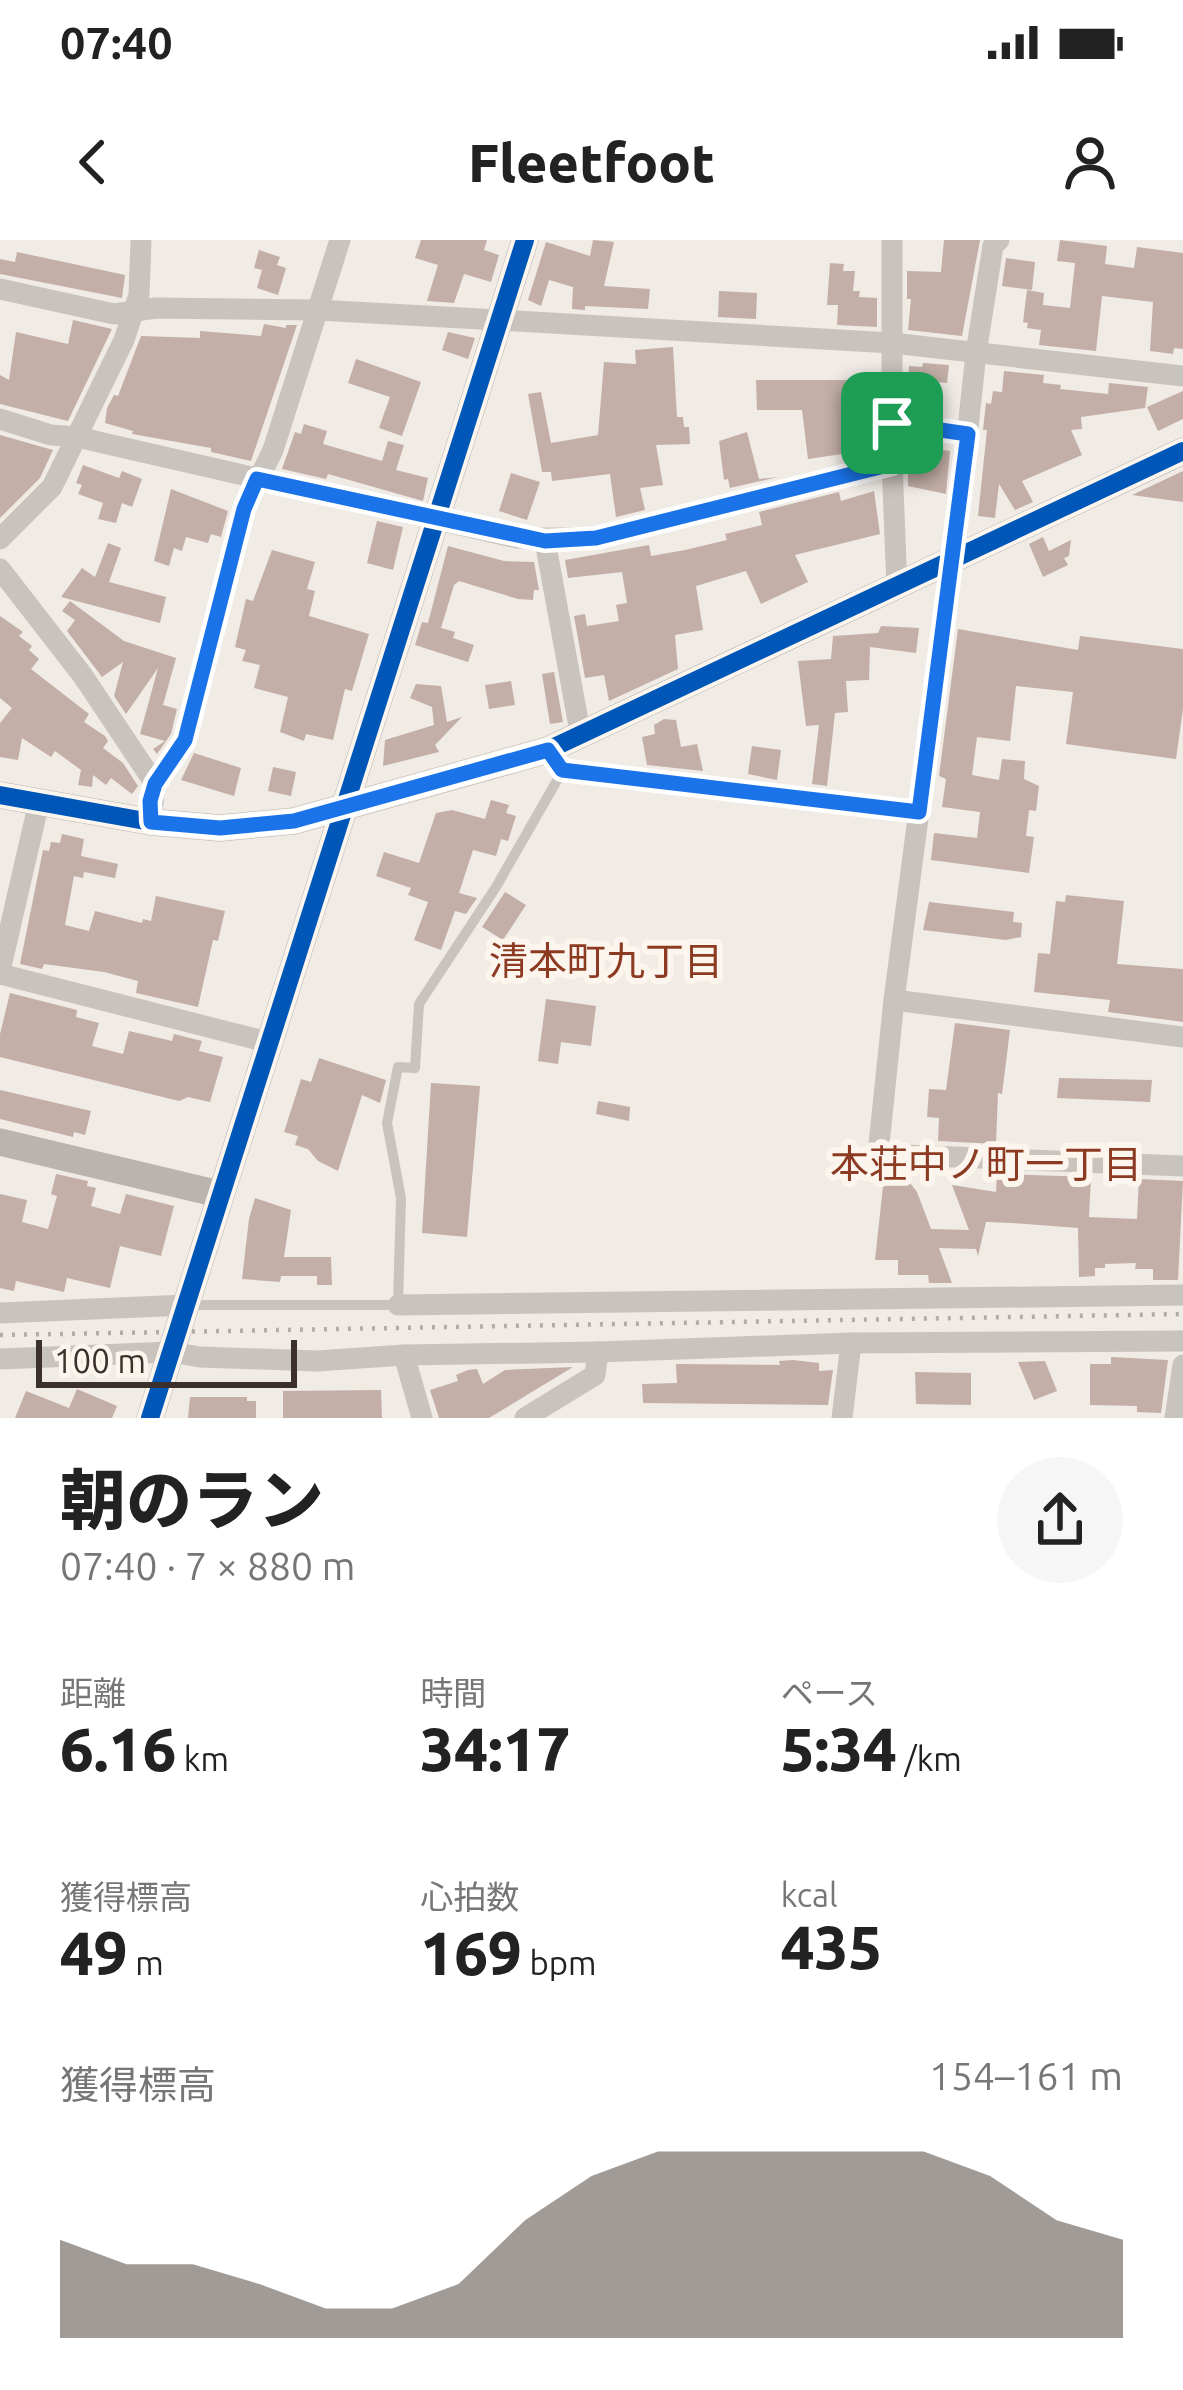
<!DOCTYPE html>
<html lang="ja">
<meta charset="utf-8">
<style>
:root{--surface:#fff;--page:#f6f6f6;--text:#222;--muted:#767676;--accent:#7a716c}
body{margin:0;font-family:Ubuntu,"Noto Sans JP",sans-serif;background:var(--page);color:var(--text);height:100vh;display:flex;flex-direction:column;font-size:45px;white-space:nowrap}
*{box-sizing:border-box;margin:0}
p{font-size:39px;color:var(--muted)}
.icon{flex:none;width:66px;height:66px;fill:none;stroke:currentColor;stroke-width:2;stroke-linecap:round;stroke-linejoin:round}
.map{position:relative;height:1178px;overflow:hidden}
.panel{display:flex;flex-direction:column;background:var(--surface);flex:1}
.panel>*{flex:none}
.scale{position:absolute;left:36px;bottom:30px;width:261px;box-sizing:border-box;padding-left:12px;border:6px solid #3b302b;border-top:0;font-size:33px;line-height:42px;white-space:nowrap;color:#3b302b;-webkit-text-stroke:9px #fbf5ee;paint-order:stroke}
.pin{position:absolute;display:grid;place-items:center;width:102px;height:102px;color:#fff;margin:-51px;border-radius:24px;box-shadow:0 6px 18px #0006}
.round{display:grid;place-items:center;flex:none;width:126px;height:126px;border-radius:63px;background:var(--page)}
.overview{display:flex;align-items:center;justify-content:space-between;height:204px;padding:0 60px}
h1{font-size:66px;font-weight:800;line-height:90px}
.stats{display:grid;grid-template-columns:repeat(3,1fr);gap:18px;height:204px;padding:12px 60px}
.stats div{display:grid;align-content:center}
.stats b{font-size:60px;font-weight:800}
.stats small{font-size:33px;font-weight:400}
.stats p{font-size:33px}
.chart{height:336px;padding:24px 60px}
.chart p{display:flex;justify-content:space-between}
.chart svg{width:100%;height:216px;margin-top:12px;fill:var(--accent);opacity:.7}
.status{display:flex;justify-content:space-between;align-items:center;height:84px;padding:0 60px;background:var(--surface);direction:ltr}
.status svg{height:33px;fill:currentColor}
header{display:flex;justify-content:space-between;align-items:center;height:156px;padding:0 60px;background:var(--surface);font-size:54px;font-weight:800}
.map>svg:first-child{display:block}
.building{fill:#c3afa7}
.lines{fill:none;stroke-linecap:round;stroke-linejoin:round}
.lane{stroke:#c9c3be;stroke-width:10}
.street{stroke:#c9c3be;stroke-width:21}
.secondary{stroke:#bab3ae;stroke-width:27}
.rail{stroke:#b1aca8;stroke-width:4.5;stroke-dasharray:3 9;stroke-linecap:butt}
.cycleway-casing{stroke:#fbf5ee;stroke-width:26}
.cycleway{stroke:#0057b8;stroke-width:18}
.route-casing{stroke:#fff;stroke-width:24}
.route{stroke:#1a73e8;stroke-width:15}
.labels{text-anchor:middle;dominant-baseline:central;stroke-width:12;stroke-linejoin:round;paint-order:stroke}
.neighbourhood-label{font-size:39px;fill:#8c3b22;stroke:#fbf5ee}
</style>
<div class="status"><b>07:40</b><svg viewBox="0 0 49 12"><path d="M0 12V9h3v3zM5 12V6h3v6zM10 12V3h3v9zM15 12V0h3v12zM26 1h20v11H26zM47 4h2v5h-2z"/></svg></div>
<header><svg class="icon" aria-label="back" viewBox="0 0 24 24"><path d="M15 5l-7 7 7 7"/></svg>Fleetfoot<svg class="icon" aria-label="person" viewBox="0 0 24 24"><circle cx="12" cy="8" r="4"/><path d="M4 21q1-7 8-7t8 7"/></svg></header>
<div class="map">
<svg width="1183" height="1178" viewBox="0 0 1183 1178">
<rect width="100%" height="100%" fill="#f0ebe5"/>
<g class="building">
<path d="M 421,0 L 487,0 L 484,10 L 499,15 L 491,42 L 464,34 L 454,63 L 427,61 L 438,25 L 415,18 Z"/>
<path d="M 593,0 L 614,2 L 604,46 L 650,49 L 648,69 L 585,66 L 585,70 L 572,69 L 573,47 L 549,40 L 541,66 L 528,60 L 546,2 L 590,16 Z"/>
<path d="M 944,0 L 980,0 L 962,96 L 908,90 L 911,59 L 907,59 L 907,31 L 941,32 Z"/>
<path d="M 1060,0 L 1107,6 L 1105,24 L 1134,28 L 1137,7 L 1183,13 L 1183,109 L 1174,108 L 1173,114 L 1150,111 L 1153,62 L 1102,56 L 1096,111 L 1039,105 L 1041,90 L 1027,88 L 1028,83 L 1023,82 L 1027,50 L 1044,53 L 1043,65 L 1070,68 L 1075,23 L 1057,21 Z"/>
<path d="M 259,10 L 280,17 L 277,25 L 286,28 L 278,55 L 257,48 L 262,30 L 254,28 Z"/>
<path d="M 17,12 L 125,35 L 122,58 L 0,34 L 0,19 L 15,22 Z"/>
<path d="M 1006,18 L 1035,22 L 1032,50 L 1002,46 Z"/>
<path d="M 830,23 L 844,24 L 843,31 L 855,31 L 853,51 L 860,51 L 859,57 L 877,58 L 877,87 L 837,85 L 838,65 L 827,65 Z"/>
<path d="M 719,51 L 757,53 L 756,79 L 718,77 Z"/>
<path d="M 73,80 L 112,89 L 68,181 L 0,164 L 0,135 L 9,140 L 16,92 L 68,104 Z"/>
<path d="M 264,84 L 286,88 L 286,85 L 297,85 L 251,221 L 211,212 L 211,208 L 132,194 L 133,191 L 105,183 L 107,168 L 114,155 L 118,156 L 141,96 L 200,98 L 200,91 L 261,96 Z"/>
<path d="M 448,92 L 475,98 L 468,119 L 442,110 Z"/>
<path d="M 673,107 L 677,177 L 683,177 L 684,187 L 689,187 L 690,204 L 656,205 L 663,245 L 640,248 L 645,270 L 616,277 L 610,234 L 552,241 L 551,232 L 542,232 L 528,154 L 541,152 L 551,203 L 598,195 L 604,122 L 636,124 L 635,110 Z"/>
<path d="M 356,119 L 421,142 L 402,196 L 379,188 L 390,157 L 348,143 Z"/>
<path d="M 923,123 L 949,125 L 947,143 L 908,139 L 909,126 L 922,127 Z"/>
<path d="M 1004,131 L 1044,135 L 1043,143 L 1061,145 L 1060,149 L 1108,154 L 1109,143 L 1148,147 L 1145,168 L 1081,177 L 1082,189 L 1071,190 L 1082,215 L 1022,241 L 1033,262 L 1015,270 L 999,244 L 995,278 L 978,276 L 987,190 L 983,190 L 986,163 L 991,164 L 993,151 L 1002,152 Z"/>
<path d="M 756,140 L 854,140 L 855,182 L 872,180 L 876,209 L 808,219 L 802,170 L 757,170 Z"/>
<path d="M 1183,151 L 1183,179 L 1158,191 L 1147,167 Z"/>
<path d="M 304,184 L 327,191 L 323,204 L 382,221 L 388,201 L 404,205 L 396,230 L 428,238 L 423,261 L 328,234 L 326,239 L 282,229 L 295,192 L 301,194 Z"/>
<path d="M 747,192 L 759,239 L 778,237 L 730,248 L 728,239 L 724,240 L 719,201 Z"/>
<path d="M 0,195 L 53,210 L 40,238 L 0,278 Z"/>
<path d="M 908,205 L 950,211 L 946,254 L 908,246 Z"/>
<path d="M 83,225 L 119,238 L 122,231 L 142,239 L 132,267 L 122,263 L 116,283 L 98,279 L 103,263 L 78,254 L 82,245 L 76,243 Z"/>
<path d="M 1183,231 L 1183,262 L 1132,255 Z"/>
<path d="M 511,233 L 540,242 L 527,280 L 499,271 Z"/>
<path d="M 171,249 L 228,271 L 221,297 L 211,294 L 208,303 L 186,297 L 182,311 L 174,308 L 169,326 L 154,321 Z"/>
<path d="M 874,251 L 880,294 L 795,315 L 808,342 L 761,364 L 746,331 L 696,346 L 703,390 L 675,395 L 678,429 L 609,461 L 604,435 L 585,438 L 574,376 L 585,374 L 587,386 L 619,381 L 616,365 L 627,363 L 622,332 L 568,338 L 565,320 L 649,305 L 651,316 L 685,310 L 727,300 L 725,294 L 762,285 L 759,272 L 839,252 L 841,261 Z"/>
<path d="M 377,281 L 403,287 L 393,330 L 367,323 Z"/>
<path d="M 1043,297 L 1049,311 L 1071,300 L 1069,316 L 1064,318 L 1068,325 L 1043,337 L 1029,304 Z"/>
<path d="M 108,303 L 121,308 L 109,342 L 166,357 L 160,383 L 61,357 L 82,328 L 95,337 Z"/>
<path d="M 448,306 L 504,321 L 534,322 L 539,350 L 534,350 L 533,360 L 518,359 L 459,341 L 454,345 L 441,388 L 455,392 L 453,398 L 474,405 L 468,422 L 415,405 L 422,382 L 428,383 Z"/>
<path d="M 272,310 L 315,322 L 307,349 L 315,351 L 309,376 L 369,394 L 352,451 L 345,449 L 333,500 L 306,494 L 304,501 L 280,492 L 288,457 L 254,448 L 260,425 L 242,421 L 246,410 L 235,407 L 246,359 L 253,361 Z"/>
<path d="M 70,361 L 124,401 L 176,418 L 163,465 L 177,469 L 171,494 L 157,514 L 153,509 L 165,501 L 140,494 L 158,428 L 126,474 L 114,456 L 123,422 L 102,437 L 67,391 L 75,380 L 62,371 Z"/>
<path d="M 0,376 L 23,392 L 19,396 L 32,406 L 29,410 L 39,419 L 31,429 L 89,474 L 84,482 L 105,496 L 108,501 L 103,508 L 123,523 L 138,546 L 132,554 L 111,538 L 106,545 L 93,535 L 92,547 L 78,545 L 81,530 L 55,511 L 51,517 L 22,498 L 18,520 L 0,517 L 0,483 L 12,468 L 0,458 Z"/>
<path d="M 881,386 L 919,388 L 916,413 L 870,407 L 869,440 L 846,441 L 848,472 L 835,473 L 827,546 L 812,544 L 819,485 L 806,486 L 798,421 L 831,419 L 833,396 L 878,393 Z"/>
<path d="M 958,389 L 1078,410 L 1080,396 L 1183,409 L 1183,469 L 1176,519 L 1066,504 L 1073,452 L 1016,446 L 1010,501 L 977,497 L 972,535 L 999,540 L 1002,519 L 1025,521 L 1024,539 L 1039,546 L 1036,571 L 1029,570 L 1026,596 L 1034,597 L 1029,633 L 931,620 L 934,593 L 977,598 L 980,572 L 942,567 L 946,539 L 939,536 Z"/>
<path d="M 554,432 L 563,482 L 550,484 L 542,434 Z"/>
<path d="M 511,441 L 515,465 L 489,469 L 485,445 Z"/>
<path d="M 416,444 L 441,446 L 447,482 L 462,477 L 435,505 L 439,512 L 383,526 L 385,500 L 434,485 L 432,467 L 410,458 Z"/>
<path d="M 664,479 L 676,480 L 681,507 L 697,504 L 703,531 L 647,525 L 642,497 L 655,494 L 654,485 Z"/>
<path d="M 752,506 L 781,510 L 777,540 L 748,534 Z"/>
<path d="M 194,513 L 241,528 L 234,556 L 181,540 Z"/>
<path d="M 273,527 L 296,532 L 291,556 L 268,551 Z"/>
<path d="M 491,560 L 509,565 L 506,573 L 516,576 L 508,601 L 501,599 L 496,616 L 473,610 L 459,653 L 477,658 L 466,674 L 455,671 L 441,710 L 414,700 L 428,662 L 408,655 L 411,648 L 376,636 L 384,612 L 419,623 L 436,573 L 452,570 L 485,579 Z"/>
<path d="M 62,594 L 84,599 L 81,616 L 118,624 L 115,638 L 84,632 L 83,638 L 74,636 L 65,685 L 89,691 L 95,671 L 142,683 L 143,679 L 151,681 L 156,656 L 225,671 L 218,701 L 213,700 L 198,767 L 136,753 L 138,741 L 104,732 L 44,724 L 42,729 L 20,724 L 43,610 L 49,611 L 51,602 L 60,603 Z"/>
<path d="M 505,652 L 526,665 L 503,700 L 482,687 Z"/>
<path d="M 1066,655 L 1124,661 L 1117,724 L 1183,729 L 1183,782 L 1108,772 L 1110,760 L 1034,752 L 1038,713 L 1050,714 L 1056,661 L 1065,662 Z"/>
<path d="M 929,662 L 1014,672 L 1013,682 L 1022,683 L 1021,697 L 1006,700 L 923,690 Z"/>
<path d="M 10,753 L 77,770 L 76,777 L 99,783 L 92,806 L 123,814 L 129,791 L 172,801 L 174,794 L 202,801 L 199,811 L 223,817 L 210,862 L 188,857 L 179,861 L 0,817 L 0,794 Z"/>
<path d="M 546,759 L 596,766 L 591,806 L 561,802 L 558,824 L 538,821 Z"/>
<path d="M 955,783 L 1010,790 L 1002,854 L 998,853 L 996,904 L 938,901 L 939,878 L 927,877 L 929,849 L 946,850 Z"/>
<path d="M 319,818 L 386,840 L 380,863 L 362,855 L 338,931 L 318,921 L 308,909 L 295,905 L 298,896 L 284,892 L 301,839 L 311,842 Z"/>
<path d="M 1059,838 L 1152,840 L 1150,862 L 1057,858 Z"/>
<path d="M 431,843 L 480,846 L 467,997 L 422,993 Z"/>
<path d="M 0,850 L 91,871 L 85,895 L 74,892 L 73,897 L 0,879 Z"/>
<path d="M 598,861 L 630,867 L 629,881 L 596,874 Z"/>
<path d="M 56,934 L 88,941 L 87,946 L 96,948 L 91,966 L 120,974 L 126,954 L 174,966 L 161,1016 L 120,1006 L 110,1048 L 67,1038 L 64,1052 L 16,1041 L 14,1051 L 0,1048 L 0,954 L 27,960 L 22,982 L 48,989 L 57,956 L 51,954 Z"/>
<path d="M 997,934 L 1091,937 L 1089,977 L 1137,979 L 1139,939 L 1183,941 L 1178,1040 L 1153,1040 L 1153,1029 L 1135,1029 L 1136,1023 L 1105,1024 L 1105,1028 L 1095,1028 L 1095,1036 L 1079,1037 L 1078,988 L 1012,983 L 986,982 L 978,1016 L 976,1009 L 939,1008 L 952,1043 L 929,1043 L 928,1035 L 898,1035 L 898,1020 L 875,1020 L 884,937 L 907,939 L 917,952 L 931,989 L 969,990 L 952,945 L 996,952 Z"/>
<path d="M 255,958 L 291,970 L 284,1017 L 331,1017 L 332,1045 L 317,1045 L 317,1036 L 281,1036 L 280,1042 L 242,1039 L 249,979 Z"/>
<path d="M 1111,1117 L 1168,1120 L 1161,1173 L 1137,1172 L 1137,1166 L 1090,1165 L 1090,1124 L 1111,1124 Z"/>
<path d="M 793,1120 L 819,1123 L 819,1131 L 833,1130 L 828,1165 L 643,1163 L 642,1144 L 677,1143 L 676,1124 L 780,1125 L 779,1121 Z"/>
<path d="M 1045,1121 L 1057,1151 L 1034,1160 L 1018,1122 Z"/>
<path d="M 573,1127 L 489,1178 L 439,1178 L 430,1150 L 458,1141 L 456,1135 L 468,1130 L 477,1129 L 483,1144 L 505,1130 Z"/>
<path d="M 915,1132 L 971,1133 L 971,1165 L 916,1164 Z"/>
<path d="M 77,1149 L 117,1166 L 112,1178 L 15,1178 L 26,1151 L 69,1168 Z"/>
<path d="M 381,1150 L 382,1178 L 283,1178 L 283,1151 Z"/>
<path d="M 190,1157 L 247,1157 L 247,1161 L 256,1161 L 256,1178 L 188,1178 Z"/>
</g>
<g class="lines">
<path class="lane" d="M 188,1065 L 398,1065 L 401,958 L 387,883 L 398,827 L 415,828 L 419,764 L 496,647 L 563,530"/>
<g class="street">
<path d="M 892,0 L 892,223 L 897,348"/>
<path d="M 0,49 L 114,74 L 156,68 L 317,70 L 498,80 L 892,103 L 1183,136"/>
<path d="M 0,179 L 51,195 L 77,197 L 517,298 L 596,298 L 892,223"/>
<path d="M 892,183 L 968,193"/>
<path d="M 0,299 L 52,247 L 124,100 L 139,55 L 141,0"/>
<path d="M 545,301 L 581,497"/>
<path d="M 954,319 L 976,113 L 993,6 L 999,0"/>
<path d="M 952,321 L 894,760 L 878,914 L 1183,926"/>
<path d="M 0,329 L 83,436 L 155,544"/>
<path d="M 548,510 L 563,530 L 919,572"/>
<path d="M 151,582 L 155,544 L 185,500 L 244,269 L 273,210 L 340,0"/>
<path d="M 0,731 L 39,562"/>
<path d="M 0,734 L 267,802"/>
<path d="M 894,760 L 1183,797"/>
<path d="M 398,1065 L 1183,1055"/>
<path d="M 0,1073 L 186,1065"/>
<path d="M 404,1115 L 422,1178"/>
<path d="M 0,1119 L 171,1112 L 200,1117 L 317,1121 L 404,1115 L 598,1112"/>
<path d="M 525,1178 L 595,1135 L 598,1112 L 851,1103 L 1183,1101"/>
<path d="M 842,1178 L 851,1103"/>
<path d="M 1175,1178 L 1183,1125"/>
</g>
<g class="secondary">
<path d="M 0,555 L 151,582 L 220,588 L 294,581 L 548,510 L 1183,211"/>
<path d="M 0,902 L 219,954"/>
<path d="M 150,1178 L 525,0"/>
</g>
<path class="rail" d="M 0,1095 L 1183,1074"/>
<defs>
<g id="cycleway">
<path d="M 0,555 L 151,582 L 220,588 L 294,581 L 548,510 L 1183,211"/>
<path d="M 150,1178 L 525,0"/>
</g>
</defs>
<use href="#cycleway" class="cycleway-casing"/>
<use href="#cycleway" class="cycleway"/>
</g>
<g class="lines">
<defs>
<path id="route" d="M 892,183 L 968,194 L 919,572 L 562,530 L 548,510 L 294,581 L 220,588 L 151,582 L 150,561 L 155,544 L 185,500 L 244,269 L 257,239 L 545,301 L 596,298 L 892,224 Z"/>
</defs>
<use href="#route" class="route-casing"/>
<use href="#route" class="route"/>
</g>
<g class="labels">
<g class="neighbourhood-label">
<text x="606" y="720">清本町九丁目</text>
<text x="986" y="923">本荘中ノ町一丁目</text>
</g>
</g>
</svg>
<div class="scale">100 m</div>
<div class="pin" style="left:892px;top:183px;background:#1e9e55"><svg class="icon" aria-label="arrive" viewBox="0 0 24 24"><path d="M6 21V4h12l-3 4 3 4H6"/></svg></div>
</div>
<section class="panel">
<div class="overview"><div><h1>朝のラン</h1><p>07:40 · 7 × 880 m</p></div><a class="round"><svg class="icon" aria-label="share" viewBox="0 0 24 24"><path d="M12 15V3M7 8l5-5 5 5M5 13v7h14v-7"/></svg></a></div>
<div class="stats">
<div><p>距離</p><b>6.16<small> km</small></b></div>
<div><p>時間</p><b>34:17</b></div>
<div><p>ペース</p><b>5:34<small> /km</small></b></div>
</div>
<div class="stats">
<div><p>獲得標高</p><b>49<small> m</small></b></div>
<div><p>心拍数</p><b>169<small> bpm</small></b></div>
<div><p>kcal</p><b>435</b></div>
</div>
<div class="chart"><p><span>獲得標高</span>154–161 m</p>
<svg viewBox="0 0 160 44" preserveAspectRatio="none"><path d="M0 44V24L10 29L20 29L30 33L40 38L50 38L60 33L70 20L80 11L90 6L100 6L110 6L120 6L130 6L140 11L150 20L160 24V44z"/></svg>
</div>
</section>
